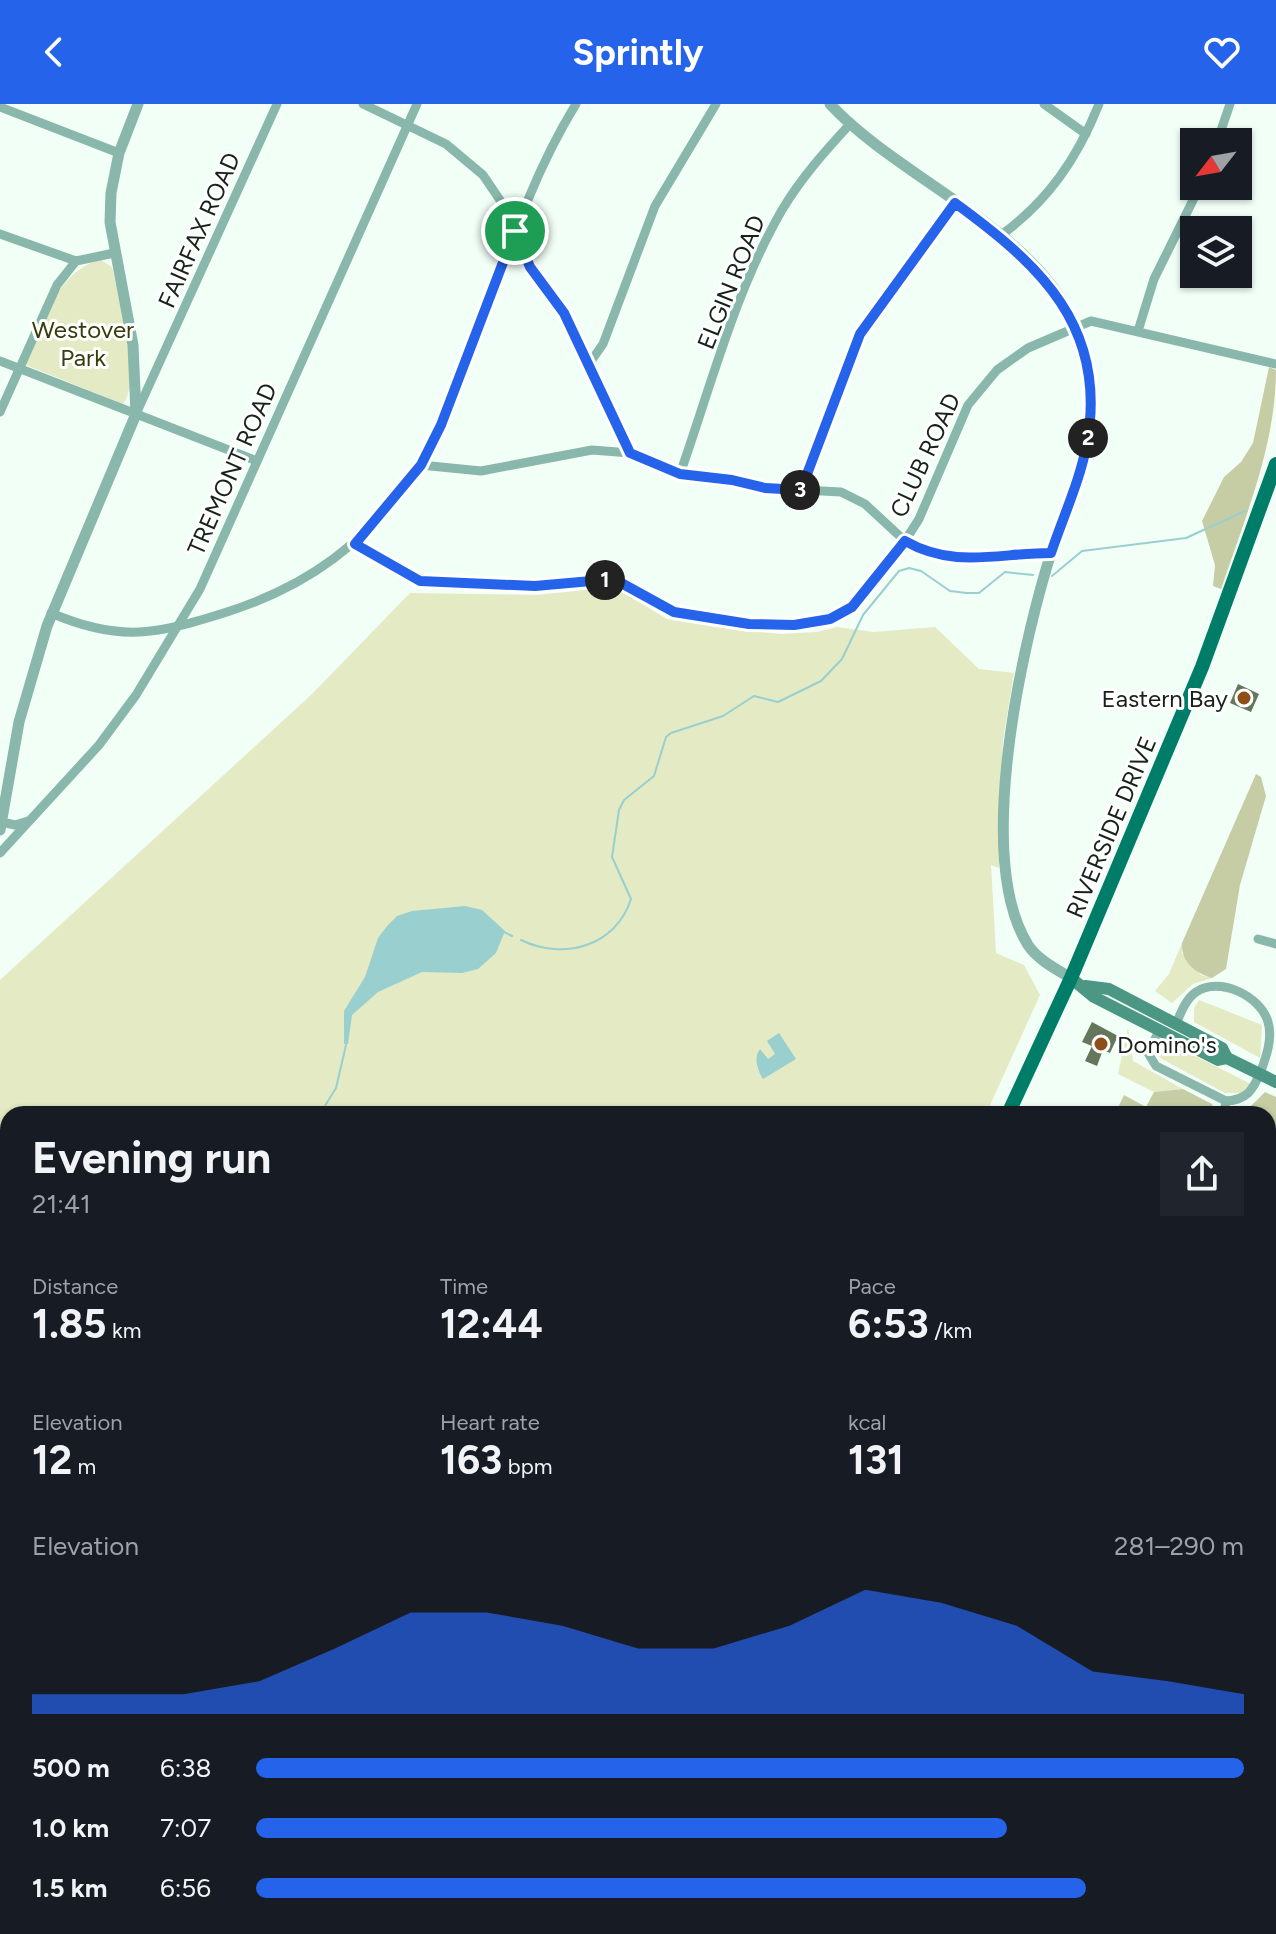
<!DOCTYPE html>
<meta charset="utf-8">
<style>
:root{--surface:#171b24;--page:#20242c;--text:#f1f3f6;--muted:#9ea1a6;--accent:#2563eb}
body{margin:0;font-family:Figtree,sans-serif;background:var(--page);color:var(--text);height:100vh;display:flex;flex-direction:column;font-size:30px;white-space:nowrap}
*{box-sizing:border-box;margin:0}
p{font-size:26px;color:var(--muted)}
.icon{flex:none;width:44px;height:44px;fill:none;stroke:currentColor;stroke-width:2;stroke-linecap:round;stroke-linejoin:round}
.map{position:relative;flex:1;overflow:hidden}
.side{position:absolute;left:0px;top:1002px;width:1276px;height:828px;display:flex;flex-direction:column;background:var(--surface);border-radius:24px 24px 0 0;box-shadow:0 2px 6px #0004}
.side>*{flex:none}
.needle{width:52px;rotate:239deg}
.tools{position:absolute;left:1180px;top:24px;display:grid;gap:16px}
.tools a{display:grid;place-items:center;width:72px;height:72px;border-radius:0px;background:var(--surface);box-shadow:0 2px 6px #0004;font-size:40px}
.pin{position:absolute;display:grid;place-items:center;width:68px;height:68px;color:#fff;margin:-34px;border:4px solid #fff;border-radius:50%;box-shadow:0 2px 8px #0007}
.km{position:absolute;width:40px;height:40px;margin:-20px;border-radius:50%;background:#222;color:#fff;font-size:22px;line-height:40px;text-align:center}
.round{display:grid;place-items:center;flex:none;width:84px;height:84px;border-radius:0px;background:var(--page)}
.summary{display:flex;align-items:center;justify-content:space-between;height:136px;padding:0 32px}
h1{font-size:44px;font-weight:700;line-height:60px}
.metrics{display:grid;grid-template-columns:repeat(3,1fr);gap:12px;height:136px;padding:8px 32px}
.metrics div{display:grid;align-content:center}
.metrics b{font-size:40px;font-weight:700}
.metrics small{font-size:22px;font-weight:400}
.metrics p{font-size:22px}
.chart{height:224px;padding:16px 32px}
.chart p{display:flex;justify-content:space-between}
.chart svg{width:100%;height:144px;margin-top:8px;fill:var(--accent);opacity:.7}
ul{padding:0 32px;list-style:none;font-size:26px}
li{display:grid;grid-template-columns:128px 96px 1fr;align-items:center;height:60px}
li i{height:20px;border-radius:10px;background:var(--accent)}
header{display:flex;justify-content:space-between;align-items:center;height:104px;padding:0 32px;background:var(--accent);color:#fff;font-size:36px;font-weight:700}
.map>svg:first-child{display:block}
.green{fill:#e3eac4}
.forest{fill:#c6cda4}
.water{fill:#99cfcf}
.lines{fill:none;stroke-linecap:round;stroke-linejoin:round}
.stream{stroke:#99cfcf;stroke-width:2}
.building{fill:#65765d}
.minor{stroke:#89b7ab;stroke-width:9}
.tertiary{stroke:#89b7ab;stroke-width:11}
.secondary{stroke:#4c9684;stroke-width:12}
.primary{stroke:#007d68;stroke-width:14}
.route-casing{stroke:#fff;stroke-width:16}
.route{stroke:#2563eb;stroke-width:10}
.poi-dot{fill:#8e4e18;stroke:#fff;stroke-width:3}
.labels{text-anchor:middle;dominant-baseline:central;stroke-width:6;stroke-linejoin:round;paint-order:stroke}
.street-label{font-size:24px;fill:#17221b;stroke:#fff}
.park-label{font-size:24px;fill:#373c0b;stroke:#fff}
.poi-label{font-size:24px;fill:#17221b;stroke:#fff;text-anchor:end}
</style>
<header><svg class="icon" aria-label="back" viewBox="0 0 24 24"><path d="M15 5l-7 7 7 7"/></svg>Sprintly<svg class="icon" aria-label="heart" viewBox="0 0 24 24"><path d="M12 20l-8-8c-3-5 5-10 8-4 3-6 11-1 8 4z"/></svg></header>
<div class="map">
<svg width="1276" height="1830" viewBox="0 0 1276 1830">
<rect width="100%" height="100%" fill="#f2fff6"/>
<g class="green">
<path d="M 101,156 L 112,163 C 118,190 142,280 123,300 L 26,261 C 35,225 61,163 101,156 Z"/>
<path d="M 614,483 L 667,515 L 716,523 L 781,530 L 817,528 L 837,523 L 874,528 L 935,523 L 979,565 L 1014,569 L 1003,636 L 999,764 L 991,761 L 996,849 L 1024,861 L 1040,891 L 986,1010 L 8,1010 L 8,1466 L 0,1450 L 0,876 L 311,591 L 410,489 L 537,491 Z"/>
<path d="M 1182,839 L 1182,849 L 1201,871 L 1212,874 L 1193,880 L 1172,899 L 1155,887 L 1169,870 Z"/>
<path d="M 1199,896 L 1262,921 L 1260,954 L 1194,918 L 1194,904 Z"/>
<path d="M 1128,923 L 1133,957 L 1183,985 L 1154,988 L 1118,970 Z"/>
<path d="M 1161,940 L 1171,940 L 1251,980 L 1241,989 L 1225,989 L 1160,954 L 1155,946 Z"/>
<path d="M 868,1822 L 932,1822 L 946,1829 L 951,1822 L 970,1822 L 965,1830 L 867,1830 Z"/>
</g>
<g class="forest">
<path d="M 1269,263 L 1276,266 C 1276,341 1245,414 1221,485 L 1213,482 L 1215,461 L 1202,417 L 1224,373 L 1241,358 L 1253,339 Z"/>
<path d="M 1256,670 L 1261,673 L 1266,692 L 1240,781 L 1226,865 L 1212,874 C 1195,869 1181,858 1182,839 Z"/>
<path d="M 1183,985 L 1212,1000 L 1215,1010 L 1115,1010 L 1124,991 L 1146,1003 L 1154,988 Z"/>
<path d="M 1265,988 L 1276,993 L 1276,1037 L 1268,1033 L 1268,1010 L 1232,1010 L 1252,1001 Z"/>
<path d="M 1276,1327 L 1276,1411 L 1268,1423 L 1268,1342 Z"/>
<path d="M 688,1822 L 868,1822 L 867,1830 L 685,1830 Z"/>
</g>
<g class="water">
<path d="M 465,802 L 482,806 L 505,827 L 496,849 L 478,865 L 462,869 L 422,868 L 378,888 L 352,911 L 348,940 L 344,940 L 344,907 L 365,873 L 378,834 L 388,821 L 397,812 L 412,807 Z"/>
<path d="M 779,929 L 796,955 L 763,975 C 758,967 753,954 760,945 L 768,955 L 775,950 L 767,937 Z"/>
<path d="M 1276,1161 L 1276,1312 L 1268,1330 L 1268,1166 Z"/>
<path d="M 1276,1411 L 1276,1501 L 1268,1509 L 1268,1423 Z"/>
<path d="M 970,1822 L 1047,1822 L 1045,1830 L 965,1830 Z"/>
</g>
<g class="lines">
<g class="stream">
<path d="M 1052,472 L 1082,447 L 1186,434 L 1245,407"/>
<path d="M 504,828 L 512,832"/>
<path d="M 521,836 C 564,857 616,842 631,795 L 612,753 L 619,706 L 624,696 L 654,672 L 666,633 L 671,629 L 723,612 L 754,592 L 778,598 L 821,577 L 842,555 L 863,511 L 899,467 L 909,464 L 921,467 L 950,487 L 967,489 L 979,489 L 1005,468 L 1033,471"/>
<path d="M 320,1010 L 336,984 L 346,941"/>
<path d="M 1,1266 L 8,1266"/>
</g>
</g>
<g class="building">
<path d="M 1238,580 L 1259,590 L 1251,608 L 1230,599 Z"/>
<path d="M 1092,918 L 1118,932 L 1110,949 L 1103,946 L 1097,962 L 1085,957 L 1092,942 L 1082,938 Z"/>
</g>
<g class="lines">
<g class="minor">
<path d="M 363,0 L 446,40 L 483,71 L 506,105 L 530,163 L 564,209 L 630,349"/>
<path d="M 1044,0 L 1086,30"/>
<path d="M 0,3 L 119,49"/>
<path d="M 1217,38 L 1230,0"/>
<path d="M 0,130 L 76,157"/>
<path d="M 1000,132 C 1048,97 1077,55 1099,0"/>
<path d="M 1138,227 L 1154,175 L 1200,82"/>
<path d="M 0,257 L 257,357"/>
<path d="M 589,260 L 603,240 L 655,102 L 716,0"/>
<path d="M 0,308 L 57,181 L 76,157 L 114,149"/>
<path d="M 136,310 L 277,0"/>
<path d="M 421,361 L 481,367 L 592,346 L 630,349 L 680,370 L 700,374 L 732,376 L 765,384 L 841,388 L 865,400 L 905,437 L 921,446 L 952,455 L 1051,449"/>
<path d="M 680,370 C 711,282 735,187 782,106 C 801,74 826,46 851,19"/>
<path d="M 801,386 L 860,230 L 955,99"/>
<path d="M 355,440 L 420,477 L 535,482 L 614,475 L 683,510 L 749,520 L 814,520 L 830,515 L 852,503 L 905,437 L 919,415 L 968,301 L 997,266 L 1028,244 L 1091,217 L 1276,260"/>
<path d="M 51,509 C 121,539 157,530 227,508 C 479,427 458,192 576,0"/>
<path d="M 2,718 L 15,721 L 28,717"/>
<path d="M 0,749 L 99,641 L 136,591 L 200,485 L 417,0"/>
<path d="M 1258,835 L 1276,840"/>
<path d="M 1159,927 L 1148,949 L 1156,962 L 1226,997 C 1247,996 1253,986 1261,967 C 1266,953 1273,934 1268,918 C 1261,892 1219,872 1196,888 C 1186,895 1181,908 1176,920"/>
<path d="M 1224,1010 L 1226,997"/>
<path d="M 1268,1092 L 1276,1091"/>
<path d="M 1268,1690 L 1276,1679"/>
<path d="M 0,1733 L 8,1735"/>
<path d="M 1268,1792 L 1276,1796"/>
<path d="M 374,1822 L 392,1828"/>
<path d="M 1245,1825 L 1257,1830"/>
<path d="M 555,1830 L 557,1822"/>
<path d="M 675,1830 L 678,1822"/>
<path d="M 1198,1830 L 1201,1822"/>
</g>
<g class="tertiary">
<path d="M 830,0 C 897,73 1038,127 1075,222 C 1087,253 1093,289 1089,323 C 1084,371 1061,415 1047,462 C 1020,553 975,756 1028,841 C 1038,856 1056,865 1071,874"/>
<path d="M 0,726 L 19,618 L 47,522 L 136,310 L 133,241 L 110,118 L 111,89 L 119,49 L 138,0"/>
<path d="M 0,1563 L 8,1553"/>
<path d="M 391,1830 L 397,1822"/>
</g>
<g class="secondary">
<path d="M 1071,874 L 1094,893 L 1218,956 L 1227,954 L 1276,978"/>
<path d="M 1085,882 L 1109,885 L 1222,944 L 1227,954"/>
</g>
<g class="primary">
<path d="M 1008,1010 L 1071,874 L 1202,563 L 1276,360"/>
<path d="M 0,1484 L 8,1497"/>
<path d="M 629,1830 L 632,1822"/>
</g>
</g>
<g class="lines">
<defs>
<path id="route" d="M 955,99 C 1040,161 1108,223 1087,339 C 1080,377 1063,413 1051,449 C 998,449 954,465 905,437 L 852,503 L 830,515 L 794,521 L 749,520 L 674,508 L 614,475 L 535,482 L 420,477 L 355,440 L 421,361 L 441,321 L 515,127 L 530,163 L 564,209 L 630,349 L 680,370 L 732,376 L 765,384 L 801,386 L 860,230 Z"/>
</defs>
<use href="#route" class="route-casing"/>
<use href="#route" class="route"/>
</g>
<g class="poi-dot">
<circle cx="1244" cy="594" r="8"/>
<circle cx="1101" cy="940" r="8"/>
</g>
<g class="labels">
<g class="street-label">
<text transform="translate(199 126) rotate(-66)">FAIRFAX ROAD</text>
<text transform="translate(731 178) rotate(-68)">ELGIN ROAD</text>
<text transform="translate(925 351) rotate(-65)">CLUB ROAD</text>
<text transform="translate(232 365) rotate(-66)">TREMONT ROAD</text>
<text transform="translate(1111 723) rotate(-67)">RIVERSIDE DRIVE</text>
</g>
<g class="park-label">
<text x="83" y="225">Westover<tspan x="83" dy="28">Park</tspan></text>
</g>
<g class="poi-label">
<text x="1228" y="594">Eastern Bay</text>
<text x="1117" y="940" text-anchor="start">Domino's</text>
</g>
</g>
</svg>
<div class="tools">
<a><svg class="needle" viewBox="-14 -14 28 28"><path d="M0-13l5 13h-10z" fill="#e53935"/><path d="M0 13l5-13h-10z" fill="#9ea1a6"/></svg></a>
<a><svg class="icon" aria-label="layers" viewBox="0 0 24 24"><path d="M12 4l9 5-9 5-9-5zM3 14l9 5 9-5"/></svg></a>
</div>
<div class="pin" style="left:515px;top:127px;background:#1e9e55"><svg class="icon" aria-label="arrive" viewBox="0 0 24 24"><path d="M6 21V4h12l-3 4 3 4H6"/></svg></div>
<b class="km" style="left:605px;top:476px">1</b>
<b class="km" style="left:1088px;top:334px">2</b>
<b class="km" style="left:800px;top:386px">3</b>
<section class="side">
<div class="summary"><div><h1>Evening run</h1><p>21:41</p></div><a class="round"><svg class="icon" aria-label="share" viewBox="0 0 24 24"><path d="M12 15V3M7 8l5-5 5 5M5 13v7h14v-7"/></svg></a></div>
<div class="metrics">
<div><p>Distance</p><b>1.85<small> km</small></b></div>
<div><p>Time</p><b>12:44</b></div>
<div><p>Pace</p><b>6:53<small> /km</small></b></div>
</div>
<div class="metrics">
<div><p>Elevation</p><b>12<small> m</small></b></div>
<div><p>Heart rate</p><b>163<small> bpm</small></b></div>
<div><p>kcal</p><b>131</b></div>
</div>
<div class="chart"><p><span>Elevation</span>281–290 m</p>
<svg viewBox="0 0 160 44" preserveAspectRatio="none"><path d="M0 44V38L10 38L20 38L30 34L40 24L50 13L60 13L70 17L80 24L90 24L100 17L110 6L120 10L130 17L140 31L150 34L160 38V44z"/></svg>
</div>
<ul>
<li><b>500 m</b>6:38<i style="width:100%"></i></li>
<li><b>1.0 km</b>7:07<i style="width:76%"></i></li>
<li><b>1.5 km</b>6:56<i style="width:84%"></i></li>
</ul>
</section>
</div>
